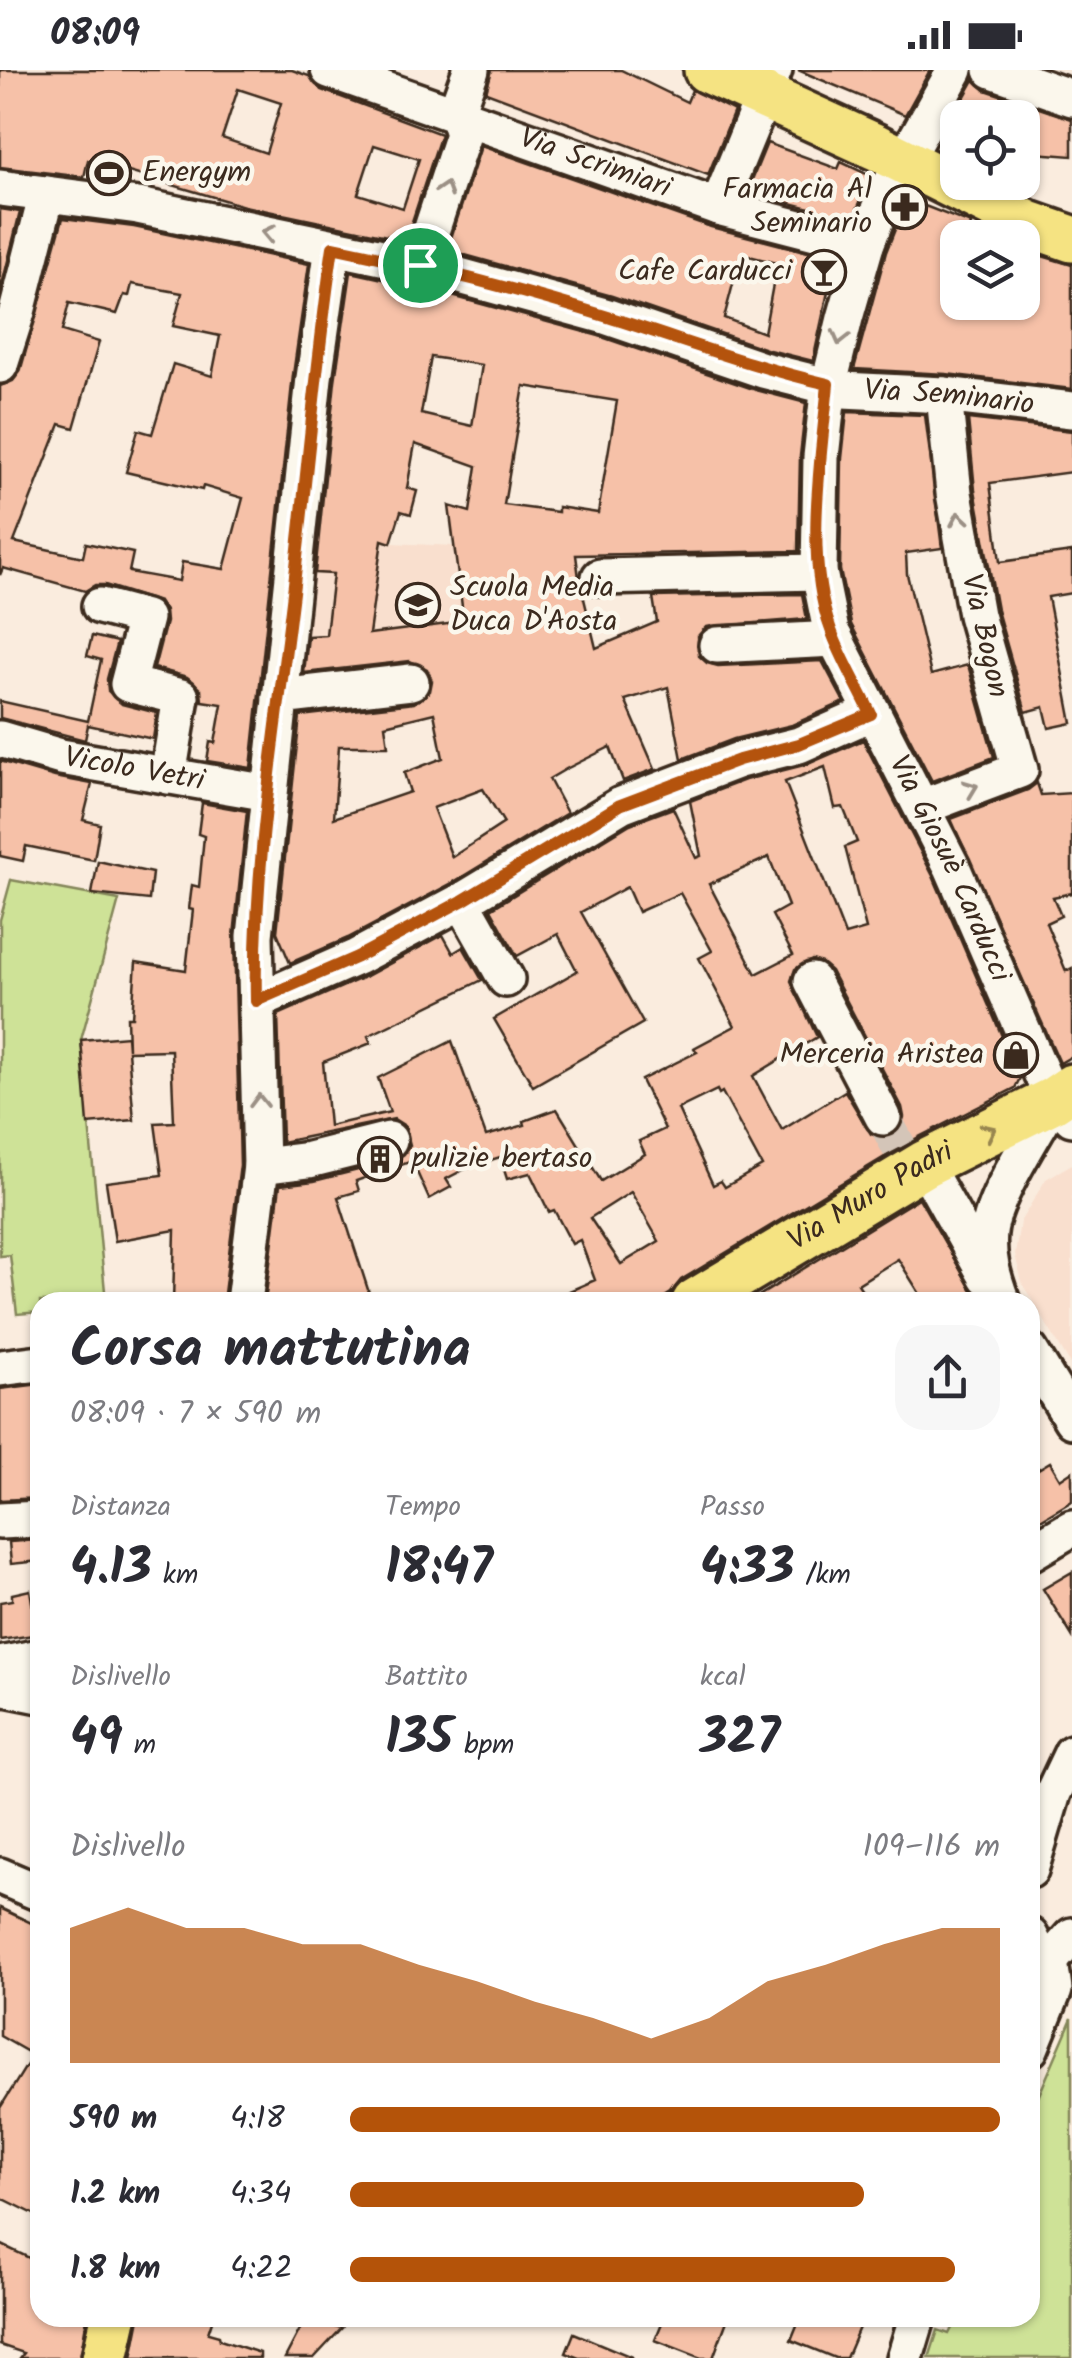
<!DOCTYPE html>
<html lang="it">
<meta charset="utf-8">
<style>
:root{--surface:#fff;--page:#f7f7f7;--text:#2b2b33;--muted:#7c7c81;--accent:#b45309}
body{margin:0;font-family:Kalam,sans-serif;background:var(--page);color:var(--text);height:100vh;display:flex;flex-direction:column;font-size:38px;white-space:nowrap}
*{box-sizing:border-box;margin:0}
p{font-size:32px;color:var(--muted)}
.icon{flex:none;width:55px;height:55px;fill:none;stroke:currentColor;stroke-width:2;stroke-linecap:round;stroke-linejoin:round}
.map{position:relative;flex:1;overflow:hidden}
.drawer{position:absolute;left:30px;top:1222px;width:1010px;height:1035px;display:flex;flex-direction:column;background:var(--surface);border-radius:30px;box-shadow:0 2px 8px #0004}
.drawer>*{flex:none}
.buttons{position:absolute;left:940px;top:30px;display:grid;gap:20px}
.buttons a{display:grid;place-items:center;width:100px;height:100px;border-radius:20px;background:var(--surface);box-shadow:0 2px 8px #0004;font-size:50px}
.pin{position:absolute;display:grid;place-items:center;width:85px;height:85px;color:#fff;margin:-42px;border:5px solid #fff;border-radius:50%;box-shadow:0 2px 10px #0007}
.round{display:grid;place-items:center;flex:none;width:105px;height:105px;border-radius:30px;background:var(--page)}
.head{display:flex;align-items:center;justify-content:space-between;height:170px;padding:0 40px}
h1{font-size:55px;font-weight:800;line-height:75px}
.metrics{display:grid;grid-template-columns:repeat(3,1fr);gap:15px;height:170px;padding:10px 40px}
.metrics div{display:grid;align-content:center}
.metrics b{font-size:50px;font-weight:800}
.metrics small{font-size:28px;font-weight:400}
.metrics p{font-size:28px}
.chart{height:280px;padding:20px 40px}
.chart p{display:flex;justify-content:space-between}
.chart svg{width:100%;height:180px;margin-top:10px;fill:var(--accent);opacity:.7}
ul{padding:0 40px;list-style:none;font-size:32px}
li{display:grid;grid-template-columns:160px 120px 1fr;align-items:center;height:75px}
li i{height:25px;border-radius:12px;background:var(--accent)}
.status{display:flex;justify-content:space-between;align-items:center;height:70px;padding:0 50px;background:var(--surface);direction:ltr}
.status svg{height:28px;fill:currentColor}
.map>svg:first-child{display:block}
.built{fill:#f9dfce}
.green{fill:#cee297;stroke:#84865a;stroke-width:2.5}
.building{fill:#f6c1a8;stroke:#3b2a1e;stroke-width:2.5;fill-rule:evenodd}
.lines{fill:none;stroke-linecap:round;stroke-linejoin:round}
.minor-tunnel{stroke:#d4c5b8;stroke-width:35;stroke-dasharray:35 18;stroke-linecap:butt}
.minor-casing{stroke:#3b2a1e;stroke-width:42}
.major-casing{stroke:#3b2a1e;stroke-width:52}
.minor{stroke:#fbf7ec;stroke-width:35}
.major{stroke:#f5e382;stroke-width:45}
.oneway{stroke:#9b9085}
.oneway2{stroke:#988650}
.route-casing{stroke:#fff;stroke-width:20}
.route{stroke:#b45309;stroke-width:12}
.labels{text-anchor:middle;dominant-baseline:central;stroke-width:9;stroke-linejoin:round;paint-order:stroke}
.street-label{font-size:30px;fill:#3b2a1e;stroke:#fbf7ec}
.poi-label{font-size:30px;fill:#3b2a1e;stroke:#fbf7ec;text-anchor:start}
</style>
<div class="status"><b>08:09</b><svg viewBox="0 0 49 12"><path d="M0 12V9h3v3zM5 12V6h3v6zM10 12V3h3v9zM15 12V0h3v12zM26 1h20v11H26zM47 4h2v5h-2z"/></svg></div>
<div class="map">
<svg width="1072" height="2288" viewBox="0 0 1072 2288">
<rect width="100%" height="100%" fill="#faecde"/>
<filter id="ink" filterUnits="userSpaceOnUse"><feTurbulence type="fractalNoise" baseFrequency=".01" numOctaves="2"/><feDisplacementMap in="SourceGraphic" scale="20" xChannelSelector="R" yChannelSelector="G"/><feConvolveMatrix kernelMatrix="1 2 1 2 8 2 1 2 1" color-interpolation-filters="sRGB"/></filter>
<g filter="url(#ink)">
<g class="built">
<path d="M 314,455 L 356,462 L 391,473 L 454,476 L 469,586 L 391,602 L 293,614 Z"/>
<path d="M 1072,1094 L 1072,1297 L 1023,1215 L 1015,1185 L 1020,1152 L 1046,1109 Z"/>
</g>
<g class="green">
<path d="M 11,810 L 119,830 L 81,970 L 106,1232 L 40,1232 L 40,1242 L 17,1244 L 10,1185 L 0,1186 L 0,850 Z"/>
<path d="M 1072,1948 L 1072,2288 L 929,2288 L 938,2260 L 949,2264 L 957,2248 L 1030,2248 L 1030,2046 Z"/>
</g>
<g class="building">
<path d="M 0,0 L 292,0 L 309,6 L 322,20 L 441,64 L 406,170 L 244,136 L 88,90 L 84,107 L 0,97 ZM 238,19 L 281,33 L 266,83 L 222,68 ZM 374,75 L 419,89 L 403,138 L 358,124 Z"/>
<path d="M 492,0 L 621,0 L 687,32 L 692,20 L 734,41 L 708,105 L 486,22 Z"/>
<path d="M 798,0 L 930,0 L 905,45 Z"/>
<path d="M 974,10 L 985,20 L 1072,49 L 1072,86 L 1022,82 L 1022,48 L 958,48 L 958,77 L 941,69 Z"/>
<path d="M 767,73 L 838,99 L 841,92 L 871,106 L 853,149 L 747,122 Z"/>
<path d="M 481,76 L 711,157 L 835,189 L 813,291 L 769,280 L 612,226 L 447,180 ZM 741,184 L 777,193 L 764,263 L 724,248 Z"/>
<path d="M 907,129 L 971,154 L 968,168 L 958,168 L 958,217 L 954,232 L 975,232 L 1011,242 L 1013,232 L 1022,232 L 1022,180 L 1072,195 L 1072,319 L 946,304 L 854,299 L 886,182 Z"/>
<path d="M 0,139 L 20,142 L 0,223 Z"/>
<path d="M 63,148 L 134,157 L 309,194 L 293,305 L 251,698 L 207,691 L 210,672 L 215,673 L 222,634 L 202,631 L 201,619 L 187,607 L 154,598 L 166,552 L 165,541 L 159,532 L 105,515 L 95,515 L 85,521 L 3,498 L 0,505 L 0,316 L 13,311 L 20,302 ZM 132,214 L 182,223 L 173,256 L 220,266 L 212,306 L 173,294 L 152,364 L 138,360 L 126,402 L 202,420 L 203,416 L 243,428 L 224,499 L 182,492 L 179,511 L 129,502 L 133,483 L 86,473 L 83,487 L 14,472 L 60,354 L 74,358 L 99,272 L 62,261 L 69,233 L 117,244 L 124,225 L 129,226 Z"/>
<path d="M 351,202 L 415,216 L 599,266 L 756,320 L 806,333 L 800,386 L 798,481 L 576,485 L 579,508 L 596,578 L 657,552 L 653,527 L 802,524 L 807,549 L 706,557 L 698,566 L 699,586 L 707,593 L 718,596 L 822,591 L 844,632 L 792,655 L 734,669 L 682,689 L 668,617 L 625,630 L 655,699 L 623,711 L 610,677 L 566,699 L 549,709 L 567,743 L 452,813 L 348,868 L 290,893 L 277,862 L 300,646 L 414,633 L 430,621 L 432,611 L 427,599 L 410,591 L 304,603 L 308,566 L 326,565 L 333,504 L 315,503 L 335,311 ZM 431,287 L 482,295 L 472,356 L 421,344 ZM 524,316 L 617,331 L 598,443 L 558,437 L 558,442 L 504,435 ZM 415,374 L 477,396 L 470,442 L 449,436 L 464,552 L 369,564 L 382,470 L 391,473 L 401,441 L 411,444 L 417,421 L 407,418 ZM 434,643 L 443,688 L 404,703 L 410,722 L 334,748 L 339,676 L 388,676 L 385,655 ZM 483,719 L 504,753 L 452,787 L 433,738 Z"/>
<path d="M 847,342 L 925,345 L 942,478 L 906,483 L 907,504 L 931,605 L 968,595 L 994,687 L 932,711 L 851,554 L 840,500 L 842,388 Z"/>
<path d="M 968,349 L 1072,361 L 1072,402 L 990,413 L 1000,492 L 1072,482 L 1072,523 L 1048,527 L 1072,653 L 1049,658 L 1044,637 L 1026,642 L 997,540 L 975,420 Z"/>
<path d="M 92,566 L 117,572 L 107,609 L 108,621 L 122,634 L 157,643 L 153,669 L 88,655 L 85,670 L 0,648 L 0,631 L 88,651 L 101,590 L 87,586 Z"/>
<path d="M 863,670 L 933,806 L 1020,1008 L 1015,1018 L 911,1071 L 681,1210 L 671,1223 L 657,1232 L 544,1232 L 595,1210 L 580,1170 L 572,1174 L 554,1140 L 549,1142 L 530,1103 L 507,1109 L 500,1087 L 469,1097 L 446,1109 L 451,1117 L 429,1129 L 412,1091 L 356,1111 L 359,1121 L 338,1127 L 372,1232 L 265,1232 L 280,1115 L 314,1111 L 394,1091 L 404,1084 L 410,1075 L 405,1056 L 394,1049 L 282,1072 L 278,945 L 367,906 L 443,865 L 453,883 L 463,877 L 482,910 L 368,966 L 371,973 L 323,992 L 329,1056 L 390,1042 L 378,1008 L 452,971 L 486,1066 L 525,1055 L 524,1051 L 557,1039 L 601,1111 L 645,1084 L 639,1071 L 665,1059 L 641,1010 L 697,982 L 694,978 L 735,956 L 699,888 L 712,881 L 680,823 L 638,842 L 627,817 L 581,842 L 643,953 L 533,1016 L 494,949 L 577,901 L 558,864 L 517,886 L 491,839 L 630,754 L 673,738 L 696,788 L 701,786 L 690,731 L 745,710 L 808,694 ZM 825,697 L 835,738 L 843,737 L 857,772 L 845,777 L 866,859 L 845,865 L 785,712 ZM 769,787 L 788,836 L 772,845 L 793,885 L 756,904 L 709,814 ZM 812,890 L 822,893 L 831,901 L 902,1037 L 904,1047 L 901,1058 L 892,1066 L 881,1068 L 871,1064 L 845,1021 L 782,1060 L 753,1006 L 817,967 L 791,911 L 795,899 ZM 717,1020 L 719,1024 L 722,1022 L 762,1096 L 725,1117 L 721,1111 L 713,1115 L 678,1039 ZM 631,1122 L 659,1171 L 621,1194 L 590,1148 Z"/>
<path d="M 0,691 L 55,707 L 92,714 L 83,750 L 100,754 L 94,790 L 26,776 L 23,791 L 0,786 Z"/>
<path d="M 1037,713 L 1041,725 L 1072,723 L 1072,823 L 1053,827 L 1061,846 L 1046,853 L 1066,901 L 1072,898 L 1072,986 L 1060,993 L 951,749 L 1028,720 Z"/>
<path d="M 202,733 L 247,741 L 234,866 L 240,1095 L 223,1232 L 173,1232 L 175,1160 L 115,1171 L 106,1112 L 162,1105 L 155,1053 L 174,1052 L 171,980 L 128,981 L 134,1050 L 88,1054 L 81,970 L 127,966 L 128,979 L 127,947 L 132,947 L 136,892 L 186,900 L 193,840 L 189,839 L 192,815 L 199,817 L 204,766 L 198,764 Z"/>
<path d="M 98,791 L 152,803 L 149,830 L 92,824 Z"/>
<path d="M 919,1128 L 979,1232 L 925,1232 L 898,1189 L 858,1214 L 870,1232 L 749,1232 Z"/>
<path d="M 40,1314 L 40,1428 L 0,1430 L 0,1319 Z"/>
<path d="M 1050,1392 L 1060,1409 L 1072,1401 L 1072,1431 L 1037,1452 L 1030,1440 L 1030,1404 Z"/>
<path d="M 40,1470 L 40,1491 L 11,1494 L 9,1472 Z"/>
<path d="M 1072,1502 L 1072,1566 L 1043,1519 Z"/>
<path d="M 30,1520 L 33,1538 L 40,1537 L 40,1564 L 0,1570 L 0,1532 L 12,1530 L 12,1524 Z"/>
<path d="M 0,1838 L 40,1857 L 40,2147 L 0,2127 L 0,2038 L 33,1985 L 0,1966 Z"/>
<path d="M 0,2174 L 40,2193 L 40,2248 L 87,2248 L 80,2288 L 20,2288 L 24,2283 L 0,2275 Z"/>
<path d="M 140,2248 L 213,2248 L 208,2263 L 219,2266 L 220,2270 L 260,2283 L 260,2288 L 132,2288 Z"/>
<path d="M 306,2248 L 342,2258 L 314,2288 L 285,2288 Z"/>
<path d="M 664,2248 L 728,2248 L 713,2288 L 701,2288 L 655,2270 Z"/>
<path d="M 800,2248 L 863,2248 L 846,2288 L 835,2288 L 791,2270 Z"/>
<path d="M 574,2263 L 632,2287 L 632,2288 L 579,2288 L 566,2283 Z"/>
</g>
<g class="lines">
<path class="minor-tunnel" d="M 883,1047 L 901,1081"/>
<defs>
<g id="minor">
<path id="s1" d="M 329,0 L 718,137 L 866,175"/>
<path id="s2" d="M 955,0 L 887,121 L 866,175 L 845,248 L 829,314 L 821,387 L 819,502 L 831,561 L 952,797 L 1053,1030 L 1072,1048"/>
<path d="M 992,0 L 1072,28"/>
<path d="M 456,42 L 471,0"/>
<path id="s3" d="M 0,118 L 138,136 L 420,195 L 605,246 L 763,300 L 843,320 L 944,325 L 1072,340"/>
<path d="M 718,137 L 774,0"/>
<path d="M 420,195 L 463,64 L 456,42"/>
<path d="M 0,295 L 17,242 L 47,124"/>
<path d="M 600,507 L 819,502"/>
<path d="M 100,536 L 145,548 L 128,614 L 181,627 L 168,706"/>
<path d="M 717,575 L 835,569"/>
<path d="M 280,627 L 411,612"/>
<path id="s4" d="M 0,669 L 61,687 L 269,723"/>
<path d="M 922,737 L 1020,700 L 976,545 L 954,423 L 944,325"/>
<path d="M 462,831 L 506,909"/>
<path d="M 812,911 L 883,1047"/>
<path d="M 257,931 L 357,887 L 462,831 L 621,735 L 739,690 L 799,675 L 871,643"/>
<path d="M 924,1094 L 987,1207"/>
<path d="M 261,1096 L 309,1090 L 389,1070"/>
<path d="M 244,1232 L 261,1096 L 255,866 L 314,308 L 333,177"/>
<path d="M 1002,1232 C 993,1208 985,1182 990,1156 C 997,1120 1035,1064 1053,1030"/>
<path d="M 1030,1281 L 1072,1350"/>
<path d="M 0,1298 L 40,1293"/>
<path d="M 0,1451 L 40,1449"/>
<path d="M 1030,1483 L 1072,1458"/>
<path d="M 0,1595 L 40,1587"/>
<path d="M 0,1617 L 40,1625"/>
<path d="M 1030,1800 L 1053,1723 L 1072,1683"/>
<path d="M 0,1806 L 40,1823"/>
<path d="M 1030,1866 L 1039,1884 L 1050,1891 L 1072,1866"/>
<path d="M 1030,1979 L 1054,1920 L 1050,1891"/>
<path d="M 905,2288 L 917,2248"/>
</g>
<g id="major">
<path d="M 707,0 L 876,77 L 1029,154 L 1072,169"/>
<path id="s5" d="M 695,1232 L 924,1094 L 1053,1030 L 1072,1017"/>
<path d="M 105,2288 L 114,2248"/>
</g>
</defs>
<use href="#minor" class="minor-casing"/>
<use href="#major" class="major-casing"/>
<use href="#minor" class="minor"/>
<use href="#major" class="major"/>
</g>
<defs><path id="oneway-chevron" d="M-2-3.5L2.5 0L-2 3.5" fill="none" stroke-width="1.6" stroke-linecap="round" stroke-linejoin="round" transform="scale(2.5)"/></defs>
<g class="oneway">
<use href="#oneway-chevron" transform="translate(445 119) rotate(-72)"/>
<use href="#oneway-chevron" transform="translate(268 163) rotate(-168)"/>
<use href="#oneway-chevron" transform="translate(840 268) rotate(104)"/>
<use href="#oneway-chevron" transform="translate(959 449) rotate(-100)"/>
<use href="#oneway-chevron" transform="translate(971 718) rotate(-21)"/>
<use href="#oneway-chevron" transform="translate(259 1031) rotate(-91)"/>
</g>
<use class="oneway2" href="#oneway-chevron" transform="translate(989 1061) rotate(-26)"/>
</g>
<g class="lines" filter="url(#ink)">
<defs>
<path id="route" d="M 333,177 C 425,196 518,219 608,247 C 682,270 753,297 828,314 C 821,389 804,488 831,560 C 841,588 858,616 871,644 L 799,674 L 739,690 L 620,735 L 462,831 L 357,887 L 256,931 C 253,800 275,669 291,539 C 306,418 315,298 333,177 Z"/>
</defs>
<use href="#route" class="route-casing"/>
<use href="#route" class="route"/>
</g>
<defs>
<symbol id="stadium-ring" viewBox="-11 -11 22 22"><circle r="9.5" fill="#fbf7ec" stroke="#3b2a1e" stroke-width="1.5"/><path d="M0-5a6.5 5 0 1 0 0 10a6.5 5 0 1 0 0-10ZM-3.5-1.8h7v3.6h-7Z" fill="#3b2a1e"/></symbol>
<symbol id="pharmacy-ring" viewBox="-11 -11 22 22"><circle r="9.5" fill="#fbf7ec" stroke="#3b2a1e" stroke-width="1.5"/><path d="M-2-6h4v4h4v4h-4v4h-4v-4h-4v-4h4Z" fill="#3b2a1e"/></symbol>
<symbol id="bar-ring" viewBox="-11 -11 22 22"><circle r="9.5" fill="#fbf7ec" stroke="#3b2a1e" stroke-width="1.5"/><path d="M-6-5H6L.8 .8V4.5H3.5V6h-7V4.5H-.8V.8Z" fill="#3b2a1e"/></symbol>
<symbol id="school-ring" viewBox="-11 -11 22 22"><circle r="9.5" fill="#fbf7ec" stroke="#3b2a1e" stroke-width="1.5"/><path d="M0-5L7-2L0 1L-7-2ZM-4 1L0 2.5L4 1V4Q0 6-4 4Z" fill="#3b2a1e"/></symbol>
<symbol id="shop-ring" viewBox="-11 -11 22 22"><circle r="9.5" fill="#fbf7ec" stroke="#3b2a1e" stroke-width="1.5"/><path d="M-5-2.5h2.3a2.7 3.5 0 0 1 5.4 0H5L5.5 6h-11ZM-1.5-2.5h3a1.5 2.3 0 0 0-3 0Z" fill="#3b2a1e"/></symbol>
<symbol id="building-ring" viewBox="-11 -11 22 22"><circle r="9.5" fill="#fbf7ec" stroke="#3b2a1e" stroke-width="1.5"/><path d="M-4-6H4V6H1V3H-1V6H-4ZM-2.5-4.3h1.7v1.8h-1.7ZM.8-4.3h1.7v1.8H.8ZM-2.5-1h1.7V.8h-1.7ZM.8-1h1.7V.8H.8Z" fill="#3b2a1e"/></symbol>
</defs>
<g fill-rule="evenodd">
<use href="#stadium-ring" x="84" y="78" width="50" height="50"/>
<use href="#pharmacy-ring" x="880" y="112" width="50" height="50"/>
<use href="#bar-ring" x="799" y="177" width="50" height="50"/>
<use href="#school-ring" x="393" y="510" width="50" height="50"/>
<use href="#shop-ring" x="991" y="960" width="50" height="50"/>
<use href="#building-ring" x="355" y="1064" width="50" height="50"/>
</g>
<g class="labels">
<g class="street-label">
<text stroke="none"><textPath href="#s1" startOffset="282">Via Scrimiari</textPath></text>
<text stroke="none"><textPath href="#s3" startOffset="975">Via Seminario</textPath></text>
<text transform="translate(984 566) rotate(77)">Via Bogon</text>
<text stroke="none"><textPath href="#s4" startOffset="138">Vicolo Vetri</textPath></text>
<text stroke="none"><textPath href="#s2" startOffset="855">Via Giosuè Carducci</textPath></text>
<text stroke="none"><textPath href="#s5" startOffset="205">Via Muro Padri</textPath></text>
</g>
<g class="poi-label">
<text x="142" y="103">Energym</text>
<text x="872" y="120" text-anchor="end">Farmacia Al<tspan x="872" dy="34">Seminario</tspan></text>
<text x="792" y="202" text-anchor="end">Cafe Carducci</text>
<text x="450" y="518">Scuola Media<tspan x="450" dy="34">Duca D'Aosta</tspan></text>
<text x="984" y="985" text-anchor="end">Merceria Aristea</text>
<text x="412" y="1089">pulizie bertaso</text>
</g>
</g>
</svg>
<div class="buttons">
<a><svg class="icon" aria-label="locate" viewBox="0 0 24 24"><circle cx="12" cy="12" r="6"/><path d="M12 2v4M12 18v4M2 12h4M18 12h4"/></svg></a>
<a><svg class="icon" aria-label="layers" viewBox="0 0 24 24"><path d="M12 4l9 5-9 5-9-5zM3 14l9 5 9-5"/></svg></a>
</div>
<div class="pin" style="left:420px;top:195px;background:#1e9e55"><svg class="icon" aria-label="arrive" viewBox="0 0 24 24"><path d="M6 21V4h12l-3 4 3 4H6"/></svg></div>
<section class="drawer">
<div class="head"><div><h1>Corsa mattutina</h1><p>08:09 · 7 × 590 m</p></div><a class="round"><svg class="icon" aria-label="share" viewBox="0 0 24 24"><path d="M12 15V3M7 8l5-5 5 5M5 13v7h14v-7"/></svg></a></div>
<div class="metrics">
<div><p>Distanza</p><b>4.13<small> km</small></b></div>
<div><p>Tempo</p><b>18:47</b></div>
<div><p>Passo</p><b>4:33<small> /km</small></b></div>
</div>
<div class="metrics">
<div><p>Dislivello</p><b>49<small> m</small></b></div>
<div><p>Battito</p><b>135<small> bpm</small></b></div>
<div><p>kcal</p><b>327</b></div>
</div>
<div class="chart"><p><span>Dislivello</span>109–116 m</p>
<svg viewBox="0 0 160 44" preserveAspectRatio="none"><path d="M0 44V11L10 6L20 11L30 11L40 15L50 15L60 20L70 24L80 29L90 33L100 38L110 33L120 24L130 20L140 15L150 11L160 11V44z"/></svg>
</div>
<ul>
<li><b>590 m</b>4:18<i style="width:100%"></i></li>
<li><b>1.2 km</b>4:34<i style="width:79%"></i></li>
<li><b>1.8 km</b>4:22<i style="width:93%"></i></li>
</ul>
</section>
</div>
